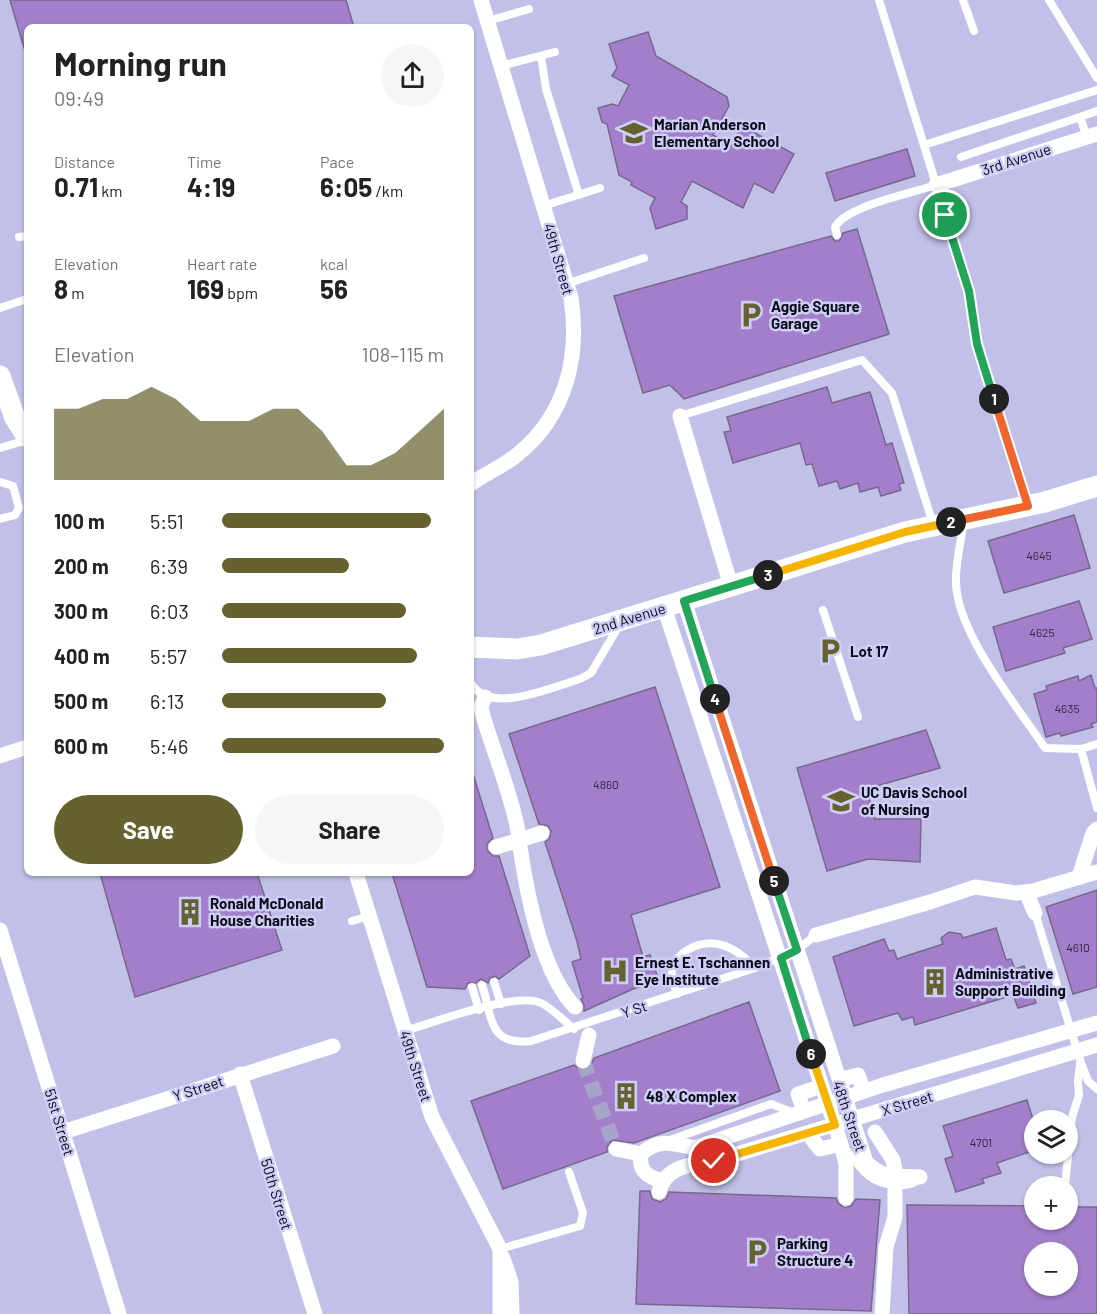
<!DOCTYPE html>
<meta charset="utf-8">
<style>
:root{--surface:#fff;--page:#f6f6f6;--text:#222;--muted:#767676;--accent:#65622f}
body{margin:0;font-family:Barlow,sans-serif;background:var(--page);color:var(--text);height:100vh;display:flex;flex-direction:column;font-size:22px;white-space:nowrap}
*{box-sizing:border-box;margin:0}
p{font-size:20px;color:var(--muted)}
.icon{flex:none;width:33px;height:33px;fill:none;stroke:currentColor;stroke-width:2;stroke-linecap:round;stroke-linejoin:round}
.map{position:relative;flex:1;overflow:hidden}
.side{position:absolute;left:24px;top:24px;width:450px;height:852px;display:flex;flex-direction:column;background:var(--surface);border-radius:9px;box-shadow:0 2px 4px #0004}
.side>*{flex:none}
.buttons{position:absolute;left:1024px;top:1110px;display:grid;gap:12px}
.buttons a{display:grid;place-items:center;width:54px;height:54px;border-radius:50%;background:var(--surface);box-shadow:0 2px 4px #0004;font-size:30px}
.pin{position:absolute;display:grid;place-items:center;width:51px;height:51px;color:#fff;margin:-26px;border:3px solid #fff;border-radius:50%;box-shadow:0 2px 6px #0007}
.km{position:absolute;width:30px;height:30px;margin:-15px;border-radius:50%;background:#222;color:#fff;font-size:16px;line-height:30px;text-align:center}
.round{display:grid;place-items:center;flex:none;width:63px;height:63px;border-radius:32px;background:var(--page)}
.head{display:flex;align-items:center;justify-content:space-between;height:102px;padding:0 30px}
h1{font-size:33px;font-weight:700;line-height:45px}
.stats{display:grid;grid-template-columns:repeat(3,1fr);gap:9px;height:102px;padding:6px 30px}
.stats div{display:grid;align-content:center}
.stats b{font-size:26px;font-weight:700}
.stats small{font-size:16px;font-weight:400}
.stats p{font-size:16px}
.chart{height:168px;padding:12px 30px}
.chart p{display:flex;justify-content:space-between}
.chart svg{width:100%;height:108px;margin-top:6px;fill:var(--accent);opacity:.7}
.button{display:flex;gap:12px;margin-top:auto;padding:12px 30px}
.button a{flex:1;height:69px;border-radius:36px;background:var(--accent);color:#fff;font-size:24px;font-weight:700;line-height:69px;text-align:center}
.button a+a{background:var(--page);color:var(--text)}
ul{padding:0 30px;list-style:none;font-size:20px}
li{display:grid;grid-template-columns:96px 72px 1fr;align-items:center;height:45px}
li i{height:15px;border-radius:8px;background:var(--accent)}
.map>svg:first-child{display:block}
.building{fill:#a37ecb;stroke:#78688b;stroke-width:1.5;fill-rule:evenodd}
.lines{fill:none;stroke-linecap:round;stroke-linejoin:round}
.street-tunnel{stroke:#a6a5c9;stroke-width:15;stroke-dasharray:15 8;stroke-linecap:butt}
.lane{stroke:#fff;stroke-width:8}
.street{stroke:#fff;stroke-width:15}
.secondary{stroke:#fff;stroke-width:21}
.split-1-casing{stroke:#fff;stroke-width:12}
.split-2-casing{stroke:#fff;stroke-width:12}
.split-3-casing{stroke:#fff;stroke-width:12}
.split-4-casing{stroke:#fff;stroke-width:12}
.split-5-casing{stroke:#fff;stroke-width:12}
.split-6-casing{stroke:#fff;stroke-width:12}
.split-7-casing{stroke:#fff;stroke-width:12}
.split-1{stroke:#22a559;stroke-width:8}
.split-2{stroke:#f0652b;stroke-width:8}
.split-3{stroke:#f5b400;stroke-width:8}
.split-4{stroke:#22a559;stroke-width:8}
.split-5{stroke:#f0652b;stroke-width:8}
.split-6{stroke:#22a559;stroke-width:8}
.split-7{stroke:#f5b400;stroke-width:8}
.labels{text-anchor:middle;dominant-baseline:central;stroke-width:5;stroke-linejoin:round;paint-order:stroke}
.number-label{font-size:12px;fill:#322846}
.poi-label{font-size:15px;font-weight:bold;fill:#0d0c19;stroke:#cdcdf6;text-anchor:start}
.street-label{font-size:15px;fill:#0d0c19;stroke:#cdcdf6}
</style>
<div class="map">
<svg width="1097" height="1314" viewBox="0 0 1097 1314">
<rect width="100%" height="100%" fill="#c1c0e8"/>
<g class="building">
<path d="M 10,0 L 346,0 L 354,27 L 27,27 L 27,48 L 24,48 Z"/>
<path d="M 648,32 L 656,56 L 727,97 L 729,106 L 713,135 L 731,146 L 742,126 L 794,154 L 773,193 L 754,183 L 743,208 L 692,181 L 681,202 L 687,206 L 687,219 L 656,229 L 650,208 L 655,198 L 631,185 L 632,182 L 619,175 L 607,124 L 602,122 L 598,108 L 612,104 L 618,106 L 629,85 L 612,76 L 617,68 L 609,44 Z"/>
<path d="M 907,149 L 915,176 L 835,201 L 826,173 Z"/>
<path d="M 857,229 L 889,334 L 684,399 L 670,385 L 643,393 L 614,296 L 831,236 L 835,241 L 839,241 L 843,233 Z"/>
<path d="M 827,387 L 832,403 L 870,392 L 886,445 L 892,443 L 904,483 L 899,484 L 901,490 L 881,496 L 878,487 L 860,492 L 858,483 L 840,489 L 837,481 L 819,486 L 812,464 L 806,465 L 800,443 L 733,463 L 724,432 L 731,431 L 727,417 Z"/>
<path d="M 1074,515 L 1090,568 L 1004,593 L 988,541 Z"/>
<path d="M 1079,601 L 1092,639 L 1063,648 L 1065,653 L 1006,671 L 993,627 Z"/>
<path d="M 1091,675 L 1095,688 L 1097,688 L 1097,722 L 1091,724 L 1093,727 L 1061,736 L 1060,733 L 1046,737 L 1034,694 L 1047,690 L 1046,686 L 1078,676 L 1079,681 Z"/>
<path d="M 655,687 L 720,887 L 631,915 L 643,957 L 650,955 L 659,981 L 633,989 L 584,1011 L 584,1005 L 581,999 L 583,998 L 572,962 L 581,959 L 577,941 L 545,842 L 549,839 L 551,831 L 548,826 L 539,824 L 509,734 Z"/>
<path d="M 926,730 L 940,768 L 866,789 L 875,819 L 921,819 L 920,862 L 868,859 L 827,871 L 797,768 Z"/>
<path d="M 471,774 L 473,774 L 493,838 L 487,844 L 487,850 L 493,856 L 499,856 L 530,956 L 499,979 L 495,976 L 490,978 L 488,983 L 481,979 L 476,983 L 468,983 L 465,989 L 427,987 L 392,873 L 471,873 Z"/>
<path d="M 100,873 L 257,873 L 282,950 L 135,997 Z"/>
<path d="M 1097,890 L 1097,987 L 1073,994 L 1046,907 Z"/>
<path d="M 996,928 L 1006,960 L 1011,959 L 1015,969 L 1024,966 L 1036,1003 L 1018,1008 L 1013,995 L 915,1025 L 913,1017 L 902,1020 L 898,1013 L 854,1026 L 833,957 L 884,939 L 889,951 L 894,950 L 897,959 L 943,944 L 941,938 L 949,932 L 961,934 L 963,938 Z"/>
<path d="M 749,1002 L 780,1091 L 634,1143 L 612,1140 L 607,1147 L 607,1152 L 503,1189 L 471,1101 L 574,1065 L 580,1070 L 586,1070 L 590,1067 L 594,1058 Z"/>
<path d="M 1027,1100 L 1035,1126 L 1035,1150 L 997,1163 L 1001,1173 L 982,1179 L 984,1183 L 956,1192 L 945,1159 L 953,1156 L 943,1126 Z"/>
<path d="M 640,1191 L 650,1191 L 652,1199 L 660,1202 L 666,1199 L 669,1192 L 836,1198 L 838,1203 L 845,1208 L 851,1206 L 856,1199 L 880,1200 L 871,1311 L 636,1304 Z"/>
<path d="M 907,1205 L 1035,1206 L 1035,1220 L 1068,1220 L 1068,1207 L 1097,1207 L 1097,1314 L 909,1314 ZM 1035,1252 L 1068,1252 L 1068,1286 L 1035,1286 Z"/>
</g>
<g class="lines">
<path class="street-tunnel" d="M 583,1061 L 616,1149"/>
<g class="lane">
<path d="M 879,0 L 969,291 L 977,344 L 1028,505"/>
<path d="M 963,0 L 974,31"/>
<path d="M 1049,0 L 1097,78"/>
<path d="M 488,21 L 529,9"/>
<path d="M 541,56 L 546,89 L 579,195"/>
<path d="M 501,66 L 555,52"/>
<path d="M 1080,117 L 1097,111"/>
<path d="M 924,145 L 1097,90"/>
<path d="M 961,157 L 1080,117 L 1087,137"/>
<path d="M 543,206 L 600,188"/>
<path d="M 837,235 L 835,227 C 846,206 912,193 936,185"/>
<path d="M 19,237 L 27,236"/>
<path d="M 566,284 L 644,258"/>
<path d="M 0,308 L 27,299"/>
<path d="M 680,416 L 862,360 L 892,393 L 933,524"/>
<path d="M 0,448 L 27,440"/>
<path d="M 0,482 L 13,486 L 19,508 L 15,515 L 0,519"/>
<path d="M 964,521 C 961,541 956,561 956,580 C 955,631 1017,706 1045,748 L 1081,749 L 1097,744"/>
<path d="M 823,610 L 858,717"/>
<path d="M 471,683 C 489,716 552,687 580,679 L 591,673 L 620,624"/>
<path d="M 1081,749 L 1097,808"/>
<path d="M 1035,913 L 1081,1063 L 1088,1081 L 1097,1089"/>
<path d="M 352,921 L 369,916"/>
<path d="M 494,982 L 501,1004"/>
<path d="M 482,985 C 493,1018 488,1046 531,1041 L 755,968 L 797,950 L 816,935"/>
<path d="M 472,987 L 479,1010"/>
<path d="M 677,994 C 675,988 671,977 672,971 C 673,961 681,953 689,949 C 715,935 737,948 755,968"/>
<path d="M 404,1031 C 433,1023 516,991 541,1003 C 552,1008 564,1021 574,1029"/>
<path d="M 670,1140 L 771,1104 L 794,1113"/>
<path d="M 848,1152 C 861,1170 872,1185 897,1185 C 906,1185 912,1185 919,1179"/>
<path d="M 1065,1186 L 1072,1117 L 1079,1095 L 1078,1081 L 1080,1064"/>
<path d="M 500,1249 L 580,1226 L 583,1213 L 569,1172"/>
</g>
<g class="street">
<path d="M 936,185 L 1097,134"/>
<path d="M 680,416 L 731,586"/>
<path d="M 471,484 C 486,473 504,466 518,454 C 566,415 580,357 571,298 L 481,0"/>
<path d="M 684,601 L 866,1162 C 884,1181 898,1175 920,1177"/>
<path d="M 664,607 L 841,1144 L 846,1164 L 846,1198"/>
<path d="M 485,697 L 481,707 L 483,716 C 494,753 509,788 517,826 C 519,835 519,844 521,853 C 528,899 542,973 575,1007"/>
<path d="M 0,756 L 27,747"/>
<path d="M 496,847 L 542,833"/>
<path d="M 356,873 L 432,1117 L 500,1249 L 500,1314"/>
<path d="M 1079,877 L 1093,833 L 1097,829"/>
<path d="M 1026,892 L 1035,913"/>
<path d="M 0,930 L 119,1314"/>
<path d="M 816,935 L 930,902 L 975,887 L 1016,893 L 1033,891 L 1097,872"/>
<path d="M 583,1061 L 589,1035"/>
<path d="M 240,1074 L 315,1314"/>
<path d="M 846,1078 L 858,1075 L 861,1083"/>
<path d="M 802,1106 L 798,1094 L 813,1089"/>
<path d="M 63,1132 L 333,1046"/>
<path d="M 875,1132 L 893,1160 L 895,1170 L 895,1217 L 886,1247 L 882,1314"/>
<path d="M 812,1139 L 820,1149 L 833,1146"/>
<path d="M 616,1149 L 641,1154"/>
<path d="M 662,1181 C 648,1177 638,1171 641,1154 C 658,1138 673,1143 694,1148 L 883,1085 L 1097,1023"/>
<path d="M 659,1192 C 665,1166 692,1164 714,1161 L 1097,1045"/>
<path d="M 503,1258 L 511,1282 L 512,1314"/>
</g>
<g class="secondary">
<path d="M 0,376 L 15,418 L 27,437"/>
<path d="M 471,647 L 517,649 L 541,645 L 905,532 L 1045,502 L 1097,486"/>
</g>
</g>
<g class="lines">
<defs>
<path id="split-1" d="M 945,215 L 969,291 L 977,344 L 994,399"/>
<path id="split-2" d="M 951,522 L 1028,506 L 994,399"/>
<path id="split-3" d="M 768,575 L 905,532 L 951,522"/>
<path id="split-4" d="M 715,699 L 684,601 L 768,575"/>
<path id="split-5" d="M 715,699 L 774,881"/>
<path id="split-6" d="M 774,881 L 797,950 L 781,958 L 811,1054"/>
<path id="split-7" d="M 714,1161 L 835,1125 L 811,1054"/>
</defs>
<use href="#split-1" class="split-1-casing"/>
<use href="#split-2" class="split-2-casing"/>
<use href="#split-3" class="split-3-casing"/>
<use href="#split-4" class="split-4-casing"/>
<use href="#split-5" class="split-5-casing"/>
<use href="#split-6" class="split-6-casing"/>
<use href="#split-7" class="split-7-casing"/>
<use href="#split-1" class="split-1"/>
<use href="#split-2" class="split-2"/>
<use href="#split-3" class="split-3"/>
<use href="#split-4" class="split-4"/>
<use href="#split-5" class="split-5"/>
<use href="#split-6" class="split-6"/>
<use href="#split-7" class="split-7"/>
</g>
<defs>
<symbol id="school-bare" viewBox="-9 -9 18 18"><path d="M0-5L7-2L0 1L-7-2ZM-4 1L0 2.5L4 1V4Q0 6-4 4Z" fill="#65622f" stroke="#cdcdf6" stroke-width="2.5" paint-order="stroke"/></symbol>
<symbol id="parking-bare" viewBox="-9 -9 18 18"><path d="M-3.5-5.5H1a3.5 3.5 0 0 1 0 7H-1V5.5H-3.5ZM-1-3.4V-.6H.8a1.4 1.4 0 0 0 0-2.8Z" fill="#65622f" stroke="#cdcdf6" stroke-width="2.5" paint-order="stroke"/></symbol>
<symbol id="university-bare" viewBox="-9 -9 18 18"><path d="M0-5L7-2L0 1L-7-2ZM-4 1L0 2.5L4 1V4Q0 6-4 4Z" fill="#65622f" stroke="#cdcdf6" stroke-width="2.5" paint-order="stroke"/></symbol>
<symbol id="building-bare" viewBox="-9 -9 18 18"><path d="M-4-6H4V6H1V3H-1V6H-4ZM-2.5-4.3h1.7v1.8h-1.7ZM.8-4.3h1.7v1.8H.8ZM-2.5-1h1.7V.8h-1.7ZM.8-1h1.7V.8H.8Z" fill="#65622f" stroke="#cdcdf6" stroke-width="2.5" paint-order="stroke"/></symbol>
<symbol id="hospital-bare" viewBox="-9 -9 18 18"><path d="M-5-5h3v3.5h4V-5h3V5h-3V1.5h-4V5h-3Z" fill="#65622f" stroke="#cdcdf6" stroke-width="2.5" paint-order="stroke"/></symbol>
</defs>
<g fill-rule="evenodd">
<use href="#school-bare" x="615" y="114" width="38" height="38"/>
<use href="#parking-bare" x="732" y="296" width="38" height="38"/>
<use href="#parking-bare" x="811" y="632" width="38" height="38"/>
<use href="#university-bare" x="822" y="782" width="38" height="38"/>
<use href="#building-bare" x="171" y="893" width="38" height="38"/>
<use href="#hospital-bare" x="596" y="952" width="38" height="38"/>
<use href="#building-bare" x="916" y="963" width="38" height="38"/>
<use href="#building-bare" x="607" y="1077" width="38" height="38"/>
<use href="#parking-bare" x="738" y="1233" width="38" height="38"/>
</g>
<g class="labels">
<g class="number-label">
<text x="1039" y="555">4645</text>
<text x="1042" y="632">4625</text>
<text x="1067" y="708">4635</text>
<text x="606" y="784">4860</text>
<text x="1078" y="947">4610</text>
<text x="981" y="1142">4701</text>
</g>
<g class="poi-label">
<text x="654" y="124">Marian Anderson<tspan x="654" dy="17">Elementary School</tspan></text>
<text x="771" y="306">Aggie Square<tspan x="771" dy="17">Garage</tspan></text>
<text x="850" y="651">Lot 17</text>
<text x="861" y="792">UC Davis School<tspan x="861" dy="17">of Nursing</tspan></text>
<text x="210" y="903">Ronald McDonald<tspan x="210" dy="17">House Charities</tspan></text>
<text x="635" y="962">Ernest E. Tschannen<tspan x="635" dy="17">Eye Institute</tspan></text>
<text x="955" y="973">Administrative<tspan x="955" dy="17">Support Building</tspan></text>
<text x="646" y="1096">48 X Complex</text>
<text x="777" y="1243">Parking<tspan x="777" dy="17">Structure 4</tspan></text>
</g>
<g class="street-label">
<text transform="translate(1016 159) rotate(-18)">3rd Avenue</text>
<text transform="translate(559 259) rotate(74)">49th Street</text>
<text transform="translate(629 618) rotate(-17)">2nd Avenue</text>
<text transform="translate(634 1009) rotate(-19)">Y St</text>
<text transform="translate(416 1066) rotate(72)">49th Street</text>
<text transform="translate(198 1088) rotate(-18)">Y Street</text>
<text transform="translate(907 1103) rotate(-17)">X Street</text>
<text transform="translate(850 1116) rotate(71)">48th Street</text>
<text transform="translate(60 1122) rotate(73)">51st Street</text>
<text transform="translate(277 1194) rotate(73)">50th Street</text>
</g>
</g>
</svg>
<div class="buttons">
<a><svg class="icon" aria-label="layers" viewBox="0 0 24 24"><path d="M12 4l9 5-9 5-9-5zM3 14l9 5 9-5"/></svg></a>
<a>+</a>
<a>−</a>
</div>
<div class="pin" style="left:945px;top:215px;background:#1e9e55"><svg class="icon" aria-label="arrive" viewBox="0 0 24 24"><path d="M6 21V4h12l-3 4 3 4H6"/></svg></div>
<div class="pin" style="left:714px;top:1161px;background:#d93025"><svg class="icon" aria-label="check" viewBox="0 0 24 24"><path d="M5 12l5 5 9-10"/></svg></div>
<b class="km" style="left:994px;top:399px">1</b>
<b class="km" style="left:951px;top:522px">2</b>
<b class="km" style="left:768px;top:575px">3</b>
<b class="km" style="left:715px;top:699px">4</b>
<b class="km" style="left:774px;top:881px">5</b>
<b class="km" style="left:811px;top:1054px">6</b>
<section class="side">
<div class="head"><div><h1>Morning run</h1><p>09:49</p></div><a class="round"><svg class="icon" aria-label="share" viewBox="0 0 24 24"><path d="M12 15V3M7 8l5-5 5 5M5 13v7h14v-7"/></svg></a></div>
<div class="stats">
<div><p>Distance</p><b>0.71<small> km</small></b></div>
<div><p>Time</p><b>4:19</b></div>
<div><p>Pace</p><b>6:05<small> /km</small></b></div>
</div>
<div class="stats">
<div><p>Elevation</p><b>8<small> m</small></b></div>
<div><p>Heart rate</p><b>169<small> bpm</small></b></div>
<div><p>kcal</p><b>56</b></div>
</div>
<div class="chart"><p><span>Elevation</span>108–115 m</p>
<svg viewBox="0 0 160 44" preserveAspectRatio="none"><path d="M0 44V15L10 15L20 11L30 11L40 6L50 11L60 20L70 20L80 20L90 15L100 15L110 24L120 38L130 38L140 33L150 24L160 15V44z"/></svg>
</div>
<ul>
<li><b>100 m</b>5:51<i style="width:94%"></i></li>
<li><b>200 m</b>6:39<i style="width:57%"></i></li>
<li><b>300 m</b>6:03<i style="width:83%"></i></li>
<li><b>400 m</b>5:57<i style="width:88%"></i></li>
<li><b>500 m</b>6:13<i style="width:74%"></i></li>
<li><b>600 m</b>5:46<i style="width:100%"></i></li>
</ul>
<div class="button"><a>Save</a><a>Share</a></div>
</section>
</div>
